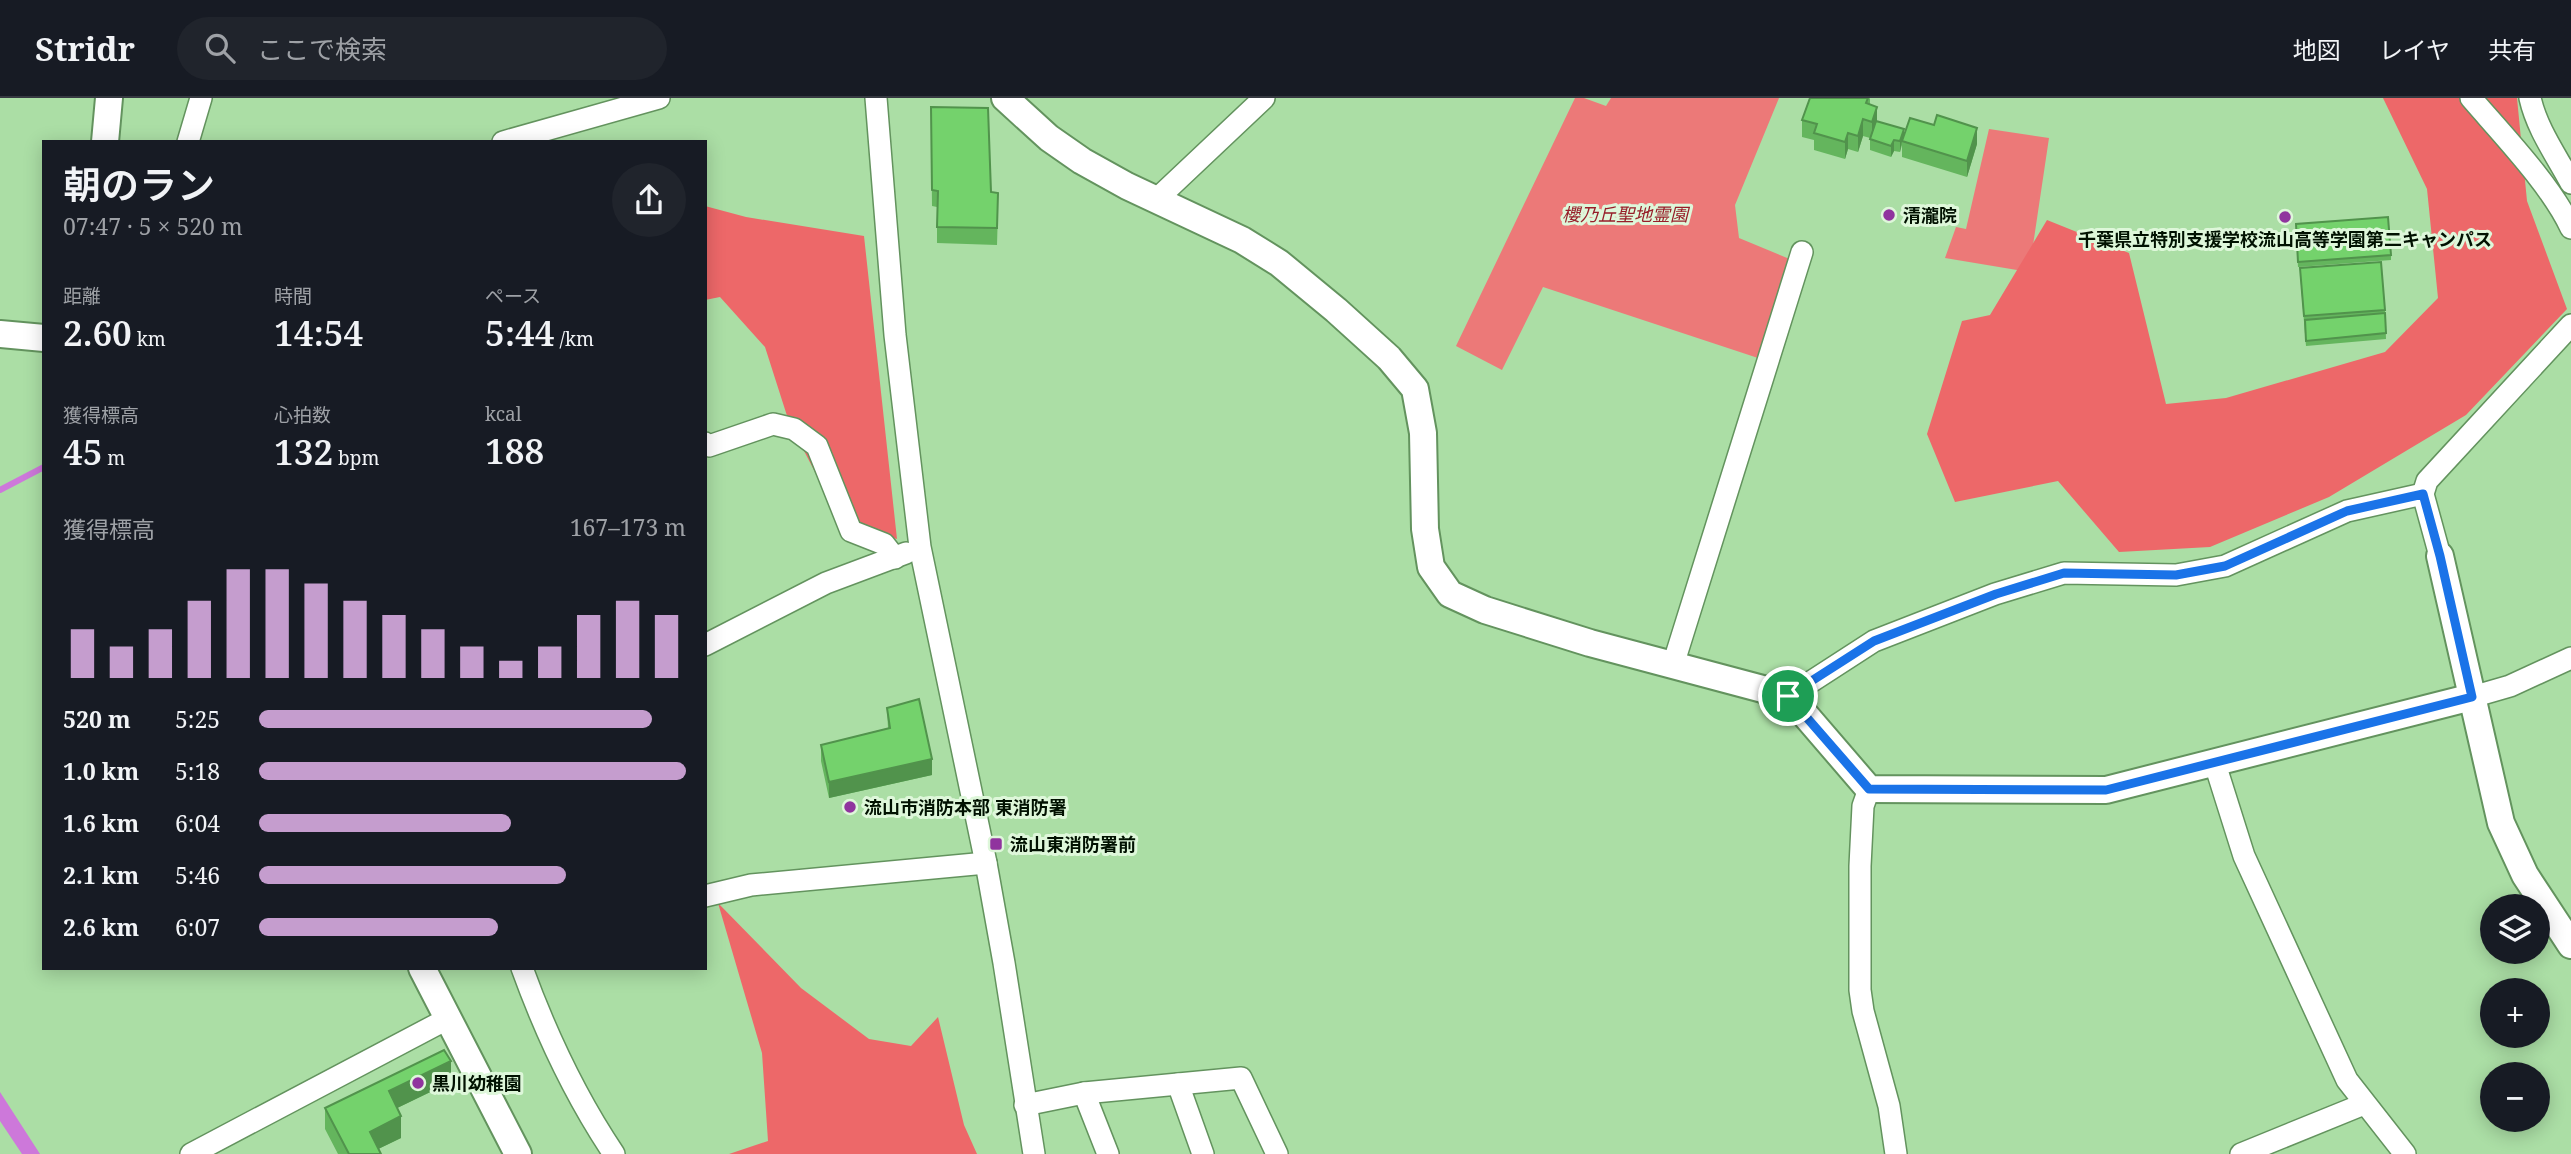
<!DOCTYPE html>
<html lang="ja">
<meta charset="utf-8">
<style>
:root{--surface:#171b24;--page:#20242c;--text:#f1f3f6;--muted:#9ea1a6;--line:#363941;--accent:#c59dce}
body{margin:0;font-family:"Noto Serif","Noto Sans JP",serif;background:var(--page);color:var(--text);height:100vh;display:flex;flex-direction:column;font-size:26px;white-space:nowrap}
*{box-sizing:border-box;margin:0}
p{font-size:23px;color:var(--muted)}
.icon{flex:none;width:38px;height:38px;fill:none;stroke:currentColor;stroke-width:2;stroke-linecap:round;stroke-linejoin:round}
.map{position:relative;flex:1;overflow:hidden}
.side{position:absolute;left:42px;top:42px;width:665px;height:830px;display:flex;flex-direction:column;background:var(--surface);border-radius:0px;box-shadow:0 4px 18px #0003}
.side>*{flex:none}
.buttons{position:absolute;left:2480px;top:796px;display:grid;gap:14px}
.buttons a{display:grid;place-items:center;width:70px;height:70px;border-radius:50%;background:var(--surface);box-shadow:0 4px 18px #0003;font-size:35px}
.pin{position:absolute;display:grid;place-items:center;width:60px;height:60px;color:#fff;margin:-30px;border:4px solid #fff;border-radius:50%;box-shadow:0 2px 7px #0007}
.round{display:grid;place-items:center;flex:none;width:74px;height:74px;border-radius:37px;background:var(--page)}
.overview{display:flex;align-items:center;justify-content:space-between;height:119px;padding:0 21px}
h1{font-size:38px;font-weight:600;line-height:52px}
.figures{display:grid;grid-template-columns:repeat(3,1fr);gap:10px;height:119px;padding:7px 21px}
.figures div{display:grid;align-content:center}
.figures b{font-size:35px;font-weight:600}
.figures small{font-size:19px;font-weight:400}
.figures p{font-size:19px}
.chart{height:196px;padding:14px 21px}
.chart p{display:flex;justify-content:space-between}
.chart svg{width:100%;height:126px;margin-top:7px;stroke:var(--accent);stroke-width:6}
ul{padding:0 21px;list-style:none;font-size:23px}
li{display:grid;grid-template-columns:112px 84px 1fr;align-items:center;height:52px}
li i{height:18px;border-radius:9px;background:var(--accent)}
header{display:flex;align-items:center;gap:42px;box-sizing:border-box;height:98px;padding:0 35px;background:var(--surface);border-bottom:2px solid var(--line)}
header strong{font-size:33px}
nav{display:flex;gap:38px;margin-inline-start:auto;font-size:24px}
.search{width:490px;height:63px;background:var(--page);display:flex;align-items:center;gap:18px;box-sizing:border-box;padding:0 24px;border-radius:38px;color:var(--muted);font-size:26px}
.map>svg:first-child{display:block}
.green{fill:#ec7978}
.forest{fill:#ed6869}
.water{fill:#cd78da}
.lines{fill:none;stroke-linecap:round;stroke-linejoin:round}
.stream{stroke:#cd78da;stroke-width:6}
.minor-casing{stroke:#63935e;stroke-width:24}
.tertiary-casing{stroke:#63935e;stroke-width:30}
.minor{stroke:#fff;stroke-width:21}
.tertiary{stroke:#fff;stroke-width:26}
.wall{fill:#64b55d}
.shaded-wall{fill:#51934c}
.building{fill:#74d26c;stroke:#51934c;stroke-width:2}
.route-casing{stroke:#fff;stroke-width:14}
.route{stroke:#1a73e8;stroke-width:9}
.poi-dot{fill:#90349e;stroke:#def7da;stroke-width:2.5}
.labels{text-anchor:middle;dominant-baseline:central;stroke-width:6;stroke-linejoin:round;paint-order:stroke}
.park-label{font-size:18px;font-style:italic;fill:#971e29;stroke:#def7da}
.poi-label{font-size:18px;font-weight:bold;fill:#011101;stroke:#def7da;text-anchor:start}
</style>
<header>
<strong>Stridr</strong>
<div class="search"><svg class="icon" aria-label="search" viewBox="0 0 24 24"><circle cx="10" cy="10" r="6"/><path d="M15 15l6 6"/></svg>ここで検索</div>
<nav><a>地図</a><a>レイヤ</a><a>共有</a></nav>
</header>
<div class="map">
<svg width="2571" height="1056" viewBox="0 0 2571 1056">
<rect width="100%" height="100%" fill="#abdea5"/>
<g class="green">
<path d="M 1575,0 L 1584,0 L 1606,8 L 1611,0 L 1779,0 L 1735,107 L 1739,140 L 1792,162 L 1758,260 L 1543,189 L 1502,272 L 1456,248 Z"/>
<path d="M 1989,31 L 2049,40 L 2029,174 L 1945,160 L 1956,129 L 1966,131 Z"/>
</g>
<g class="forest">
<path d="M 2383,0 L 2517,0 L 2527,103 L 2567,211 L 2466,317 L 2329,399 L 2210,449 L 2119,454 L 2058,383 L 1955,404 L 1927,336 L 1962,223 L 1990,217 L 2047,122 L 2129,155 L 2166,306 L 2226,300 L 2385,254 L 2438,200 L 2427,91 Z"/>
<path d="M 705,108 L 746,119 L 864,138 L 897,441 L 842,426 L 789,324 L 765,249 L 720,199 L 705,202 Z"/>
<path d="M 718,805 L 801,890 L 869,941 L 911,948 L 938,919 L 964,1027 L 977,1056 L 729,1056 L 768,1043 L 762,955 Z"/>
</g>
<path class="water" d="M 0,994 L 40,1056 L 22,1056 L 0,1023 Z"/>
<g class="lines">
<path class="stream" d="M 0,392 L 44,369"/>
<defs>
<g id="minor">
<path d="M 876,0 L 895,237 L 920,449 L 986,765 L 1004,865 L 1034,1056"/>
<path d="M 2471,0 C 2502,36 2551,87 2571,130"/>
<path d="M 2530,0 C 2537,31 2556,57 2571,85"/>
<path d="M 188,44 L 201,0"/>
<path d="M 503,44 L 659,0"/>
<path d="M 1157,101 L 1264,0"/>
<path d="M 705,345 L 709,348 L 773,326 L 794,331 L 817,348 L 851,433 L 884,446 L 895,460"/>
<path d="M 2440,458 L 2423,396 L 2427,383 L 2571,227"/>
<path d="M 705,547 L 826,485 L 906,455"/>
<path d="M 1673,567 L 1802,154"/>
<path d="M 1789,598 L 1874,543 L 1995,496 L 2064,475 L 2176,477 L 2225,468 L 2347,413 L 2423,396"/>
<path d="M 2472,599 L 2510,588 L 2571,560"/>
<path d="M 2215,666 L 2244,758 L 2347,982 L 2405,1056"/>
<path d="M 1869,691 L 1863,708 L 1860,768 L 1860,892 L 1863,913 L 1889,1008 L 1896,1056"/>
<path d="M 705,798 L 751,787 L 986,765"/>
<path d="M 522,870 C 546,936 575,998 614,1056"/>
<path d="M 1178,986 L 1203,1056"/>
<path d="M 1084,995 L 1108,1056"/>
<path d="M 1025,1007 L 1084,995 L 1241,980 L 1277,1056"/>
<path d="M 191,1056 L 449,920"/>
<path d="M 2241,1056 L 2364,1006"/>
</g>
<g id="tertiary">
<path d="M 1005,0 L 1049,40 L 1082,63 L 1127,88 L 1242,142 L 1279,165 L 1336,212 L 1389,260 L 1415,291 L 1423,335 L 1425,431 L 1431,469 L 1450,496 L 1485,512 L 1590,545 L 1789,598 L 1869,691 L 2106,692 L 2472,599"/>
<path d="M 105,44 L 109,0"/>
<path d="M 0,236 L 44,240"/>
<path d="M 2440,458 L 2501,725 L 2525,777 L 2571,847"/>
<path d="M 422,870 L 518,1056"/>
</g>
</defs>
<use href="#minor" class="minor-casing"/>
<use href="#tertiary" class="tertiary-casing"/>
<use href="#minor" class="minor"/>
<use href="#tertiary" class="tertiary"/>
</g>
<g class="wall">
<path d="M 1870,0 L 1870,6 L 1877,23 L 1904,38 L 1977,46 L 1967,79 L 1902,59 L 1902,47 L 1900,54 L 1894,53 L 1891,59 L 1870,52 L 1870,40 L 1863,38 L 1858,54 L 1848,51 L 1845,61 L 1814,52 L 1814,42 L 1802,39 L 1802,22 Z"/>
<path d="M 931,9 L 991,94 L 998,112 L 997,147 L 937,145 L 937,109 L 932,108 Z"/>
<path d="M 2296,126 L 2391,157 L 2391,162 L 2298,169 Z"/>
<path d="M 2300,176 L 2385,212 L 2386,241 L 2306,248 Z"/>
<path d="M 887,610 L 932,677 L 829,700 L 821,663 L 821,647 L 888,630 Z"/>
<path d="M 451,984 L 397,1010 L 401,1040 L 378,1051 L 381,1056 L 338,1056 L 325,1031 L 325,1010 Z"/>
</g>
<g class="shaded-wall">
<path d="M 1877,9 L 1877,25 L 1872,40 L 1872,24 Z"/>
<path d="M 1863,21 L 1863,38 L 1858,54 L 1858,38 Z"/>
<path d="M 1977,30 L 1977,46 L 1967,79 L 1967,63 Z"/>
<path d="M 1904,31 L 1904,41 L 1902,43 L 1900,54 L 1900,43 Z"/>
<path d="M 1848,35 L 1848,51 L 1845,61 L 1845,44 Z"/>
<path d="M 1894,42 L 1894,53 L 1891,59 L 1891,48 Z"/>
<path d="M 932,661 L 932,677 L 829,700 L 829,684 Z"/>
<path d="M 451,963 L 451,984 L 389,1014 L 389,993 Z"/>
<path d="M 401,1018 L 401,1040 L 370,1055 L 370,1034 Z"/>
</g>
<g class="building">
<path d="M 1810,0 L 1868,0 L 1866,5 L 1877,9 L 1872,24 L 1863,21 L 1858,38 L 1848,35 L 1845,44 L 1814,35 L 1817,26 L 1802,22 Z"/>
<path d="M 931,9 L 988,10 L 991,94 L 998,95 L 997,130 L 937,129 L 938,93 L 932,92 Z"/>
<path d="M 1937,17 L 1977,30 L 1967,63 L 1902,43 L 1910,20 L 1934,27 Z"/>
<path d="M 1876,23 L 1904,31 L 1900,43 L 1894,42 L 1891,48 L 1870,41 Z"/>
<path d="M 2388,119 L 2391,157 L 2298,164 L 2296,126 Z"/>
<path d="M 2381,164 L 2385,212 L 2304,218 L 2300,170 Z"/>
<path d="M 2385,215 L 2386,235 L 2306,243 L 2305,222 Z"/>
<path d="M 919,601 L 932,661 L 829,684 L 821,647 L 890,630 L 887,610 Z"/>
<path d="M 444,952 L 451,963 L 389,993 L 401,1018 L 370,1034 L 381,1056 L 349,1056 L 325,1010 Z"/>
</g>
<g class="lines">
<defs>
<path id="route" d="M 2423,396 L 2440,458 L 2472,599 L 2106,692 L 1869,691 L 1788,598 L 1874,543 L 1996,496 L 2064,475 L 2176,477 L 2225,468 L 2347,413 Z"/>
</defs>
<use href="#route" class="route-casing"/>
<use href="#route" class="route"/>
</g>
<g class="poi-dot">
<circle cx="1889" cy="117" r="7"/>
<circle cx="2285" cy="119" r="7"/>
<circle cx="850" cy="709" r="7"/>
<rect x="989" y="739" width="14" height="14" rx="3.5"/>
<circle cx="418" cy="985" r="7"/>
</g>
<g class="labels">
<g class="park-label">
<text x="1625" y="116">櫻乃丘聖地霊園</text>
</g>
<g class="poi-label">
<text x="1903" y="117">清瀧院</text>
<text x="2285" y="141" text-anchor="middle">千葉県立特別支援学校流山高等学園第二キャンパス</text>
<text x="864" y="709">流山市消防本部 東消防署</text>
<text x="1010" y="746">流山東消防署前</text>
<text x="432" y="985">黒川幼稚園</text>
</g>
</g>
</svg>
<div class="buttons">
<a><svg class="icon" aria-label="layers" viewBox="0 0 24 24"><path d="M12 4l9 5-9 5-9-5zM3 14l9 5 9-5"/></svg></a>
<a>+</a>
<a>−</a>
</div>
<div class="pin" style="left:1788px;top:598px;background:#1e9e55"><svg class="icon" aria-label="arrive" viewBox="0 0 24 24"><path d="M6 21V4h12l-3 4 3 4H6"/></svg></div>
<section class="side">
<div class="overview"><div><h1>朝のラン</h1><p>07:47 · 5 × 520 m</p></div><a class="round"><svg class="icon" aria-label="share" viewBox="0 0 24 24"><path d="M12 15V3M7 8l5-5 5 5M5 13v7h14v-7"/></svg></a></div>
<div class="figures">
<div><p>距離</p><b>2.60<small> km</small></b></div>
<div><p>時間</p><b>14:54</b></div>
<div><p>ペース</p><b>5:44<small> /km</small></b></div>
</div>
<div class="figures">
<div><p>獲得標高</p><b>45<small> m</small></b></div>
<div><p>心拍数</p><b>132<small> bpm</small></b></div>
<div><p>kcal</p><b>188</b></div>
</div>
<div class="chart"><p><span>獲得標高</span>167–173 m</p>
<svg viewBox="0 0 160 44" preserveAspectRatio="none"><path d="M5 44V27M15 44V33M25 44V27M35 44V17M45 44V6M55 44V6M65 44V11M75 44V17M85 44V22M95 44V27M105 44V33M115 44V38M125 44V33M135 44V22M145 44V17M155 44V22"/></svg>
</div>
<ul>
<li><b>520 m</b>5:25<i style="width:92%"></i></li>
<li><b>1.0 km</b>5:18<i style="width:100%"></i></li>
<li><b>1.6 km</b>6:04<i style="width:59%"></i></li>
<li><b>2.1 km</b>5:46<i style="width:72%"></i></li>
<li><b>2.6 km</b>6:07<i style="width:56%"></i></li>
</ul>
</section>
</div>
